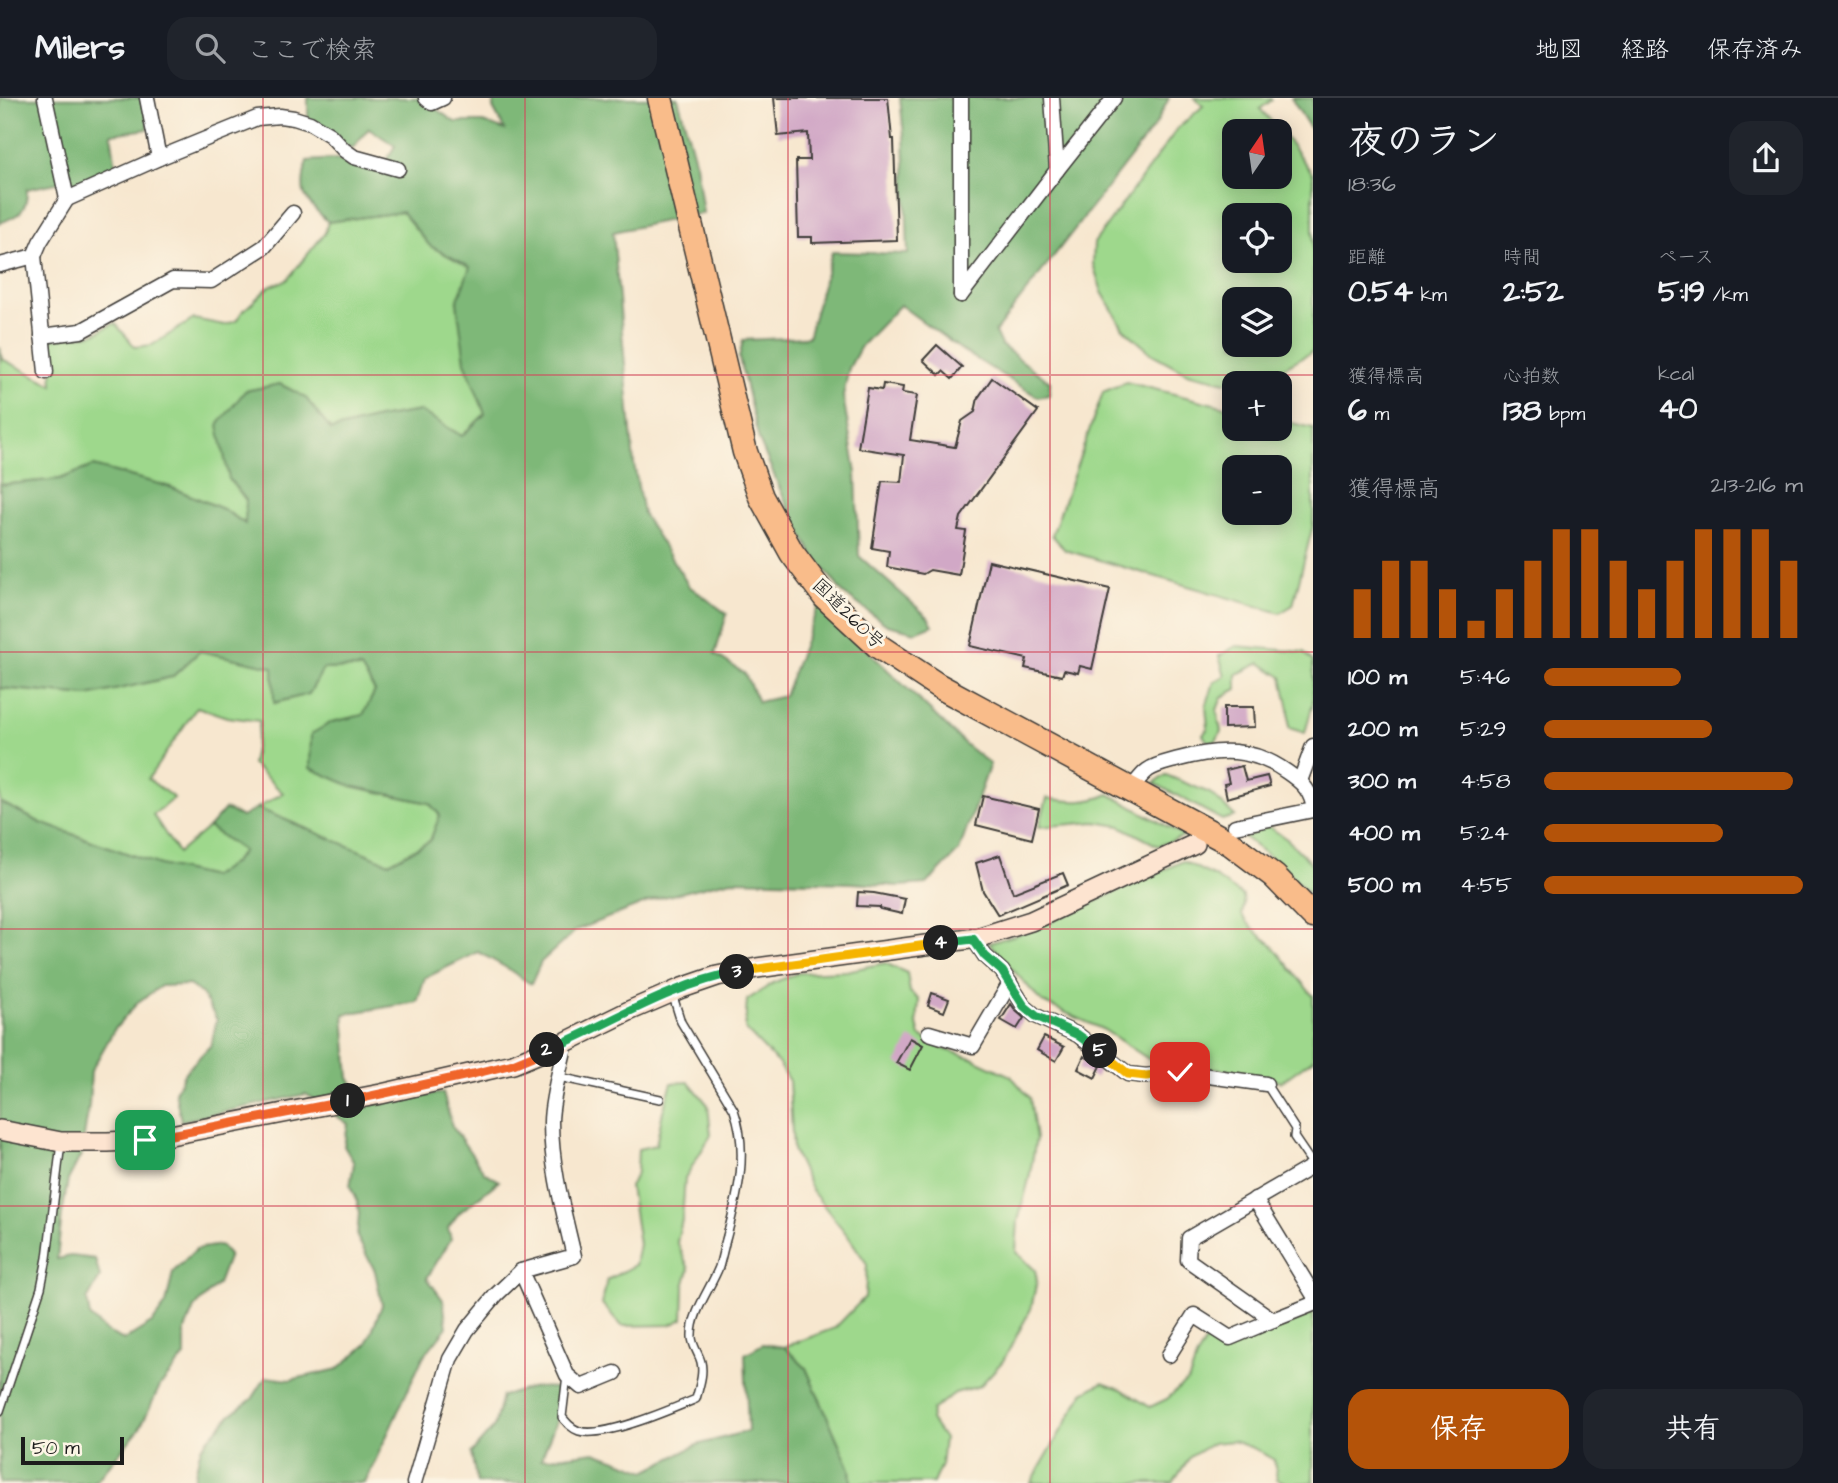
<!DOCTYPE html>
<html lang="ja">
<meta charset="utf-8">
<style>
:root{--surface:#171b24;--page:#20242c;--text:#f1f3f6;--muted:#9ea1a6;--line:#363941;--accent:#b45309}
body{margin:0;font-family:"Architects Daughter","Klee One",sans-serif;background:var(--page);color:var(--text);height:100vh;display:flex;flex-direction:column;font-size:26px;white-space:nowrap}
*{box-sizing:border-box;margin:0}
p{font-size:23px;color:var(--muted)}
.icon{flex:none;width:38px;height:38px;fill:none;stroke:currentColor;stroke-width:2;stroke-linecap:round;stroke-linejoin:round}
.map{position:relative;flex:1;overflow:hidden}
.side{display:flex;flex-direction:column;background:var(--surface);width:525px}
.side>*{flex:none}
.needle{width:46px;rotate:13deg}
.buttons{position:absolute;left:1222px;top:21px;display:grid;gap:14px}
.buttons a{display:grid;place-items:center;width:70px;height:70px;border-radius:14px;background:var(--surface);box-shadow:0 4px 18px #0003;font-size:35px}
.scale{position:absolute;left:21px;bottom:18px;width:103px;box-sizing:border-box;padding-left:7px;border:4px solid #1c1c1c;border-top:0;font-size:19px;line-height:24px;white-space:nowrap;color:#1c1c1c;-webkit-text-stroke:5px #fcf5e5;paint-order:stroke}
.pin{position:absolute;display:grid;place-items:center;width:60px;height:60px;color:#fff;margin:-30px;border-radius:14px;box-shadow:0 4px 10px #0006}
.km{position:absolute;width:35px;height:35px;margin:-18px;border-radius:50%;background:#222;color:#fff;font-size:19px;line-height:35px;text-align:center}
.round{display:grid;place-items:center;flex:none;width:74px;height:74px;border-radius:21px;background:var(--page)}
.head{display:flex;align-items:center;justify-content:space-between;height:119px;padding:0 35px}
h1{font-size:38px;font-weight:800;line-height:52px}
.figures{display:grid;grid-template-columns:repeat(3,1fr);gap:10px;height:119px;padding:7px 35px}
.figures div{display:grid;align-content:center}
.figures b{font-size:30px;font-weight:800}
.figures small{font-size:19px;font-weight:400}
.figures p{font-size:19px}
.chart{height:196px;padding:14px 35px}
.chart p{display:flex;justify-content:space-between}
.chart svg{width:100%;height:126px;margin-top:7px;stroke:var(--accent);stroke-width:6}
.cta{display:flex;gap:14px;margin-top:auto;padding:14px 35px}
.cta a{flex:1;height:80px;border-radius:21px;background:var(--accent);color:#fff;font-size:28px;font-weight:800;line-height:80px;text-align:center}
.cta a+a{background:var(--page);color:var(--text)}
ul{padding:0 35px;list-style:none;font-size:23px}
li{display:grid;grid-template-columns:112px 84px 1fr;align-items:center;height:52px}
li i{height:18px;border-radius:9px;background:var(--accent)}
header{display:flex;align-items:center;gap:42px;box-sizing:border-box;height:98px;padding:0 35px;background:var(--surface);border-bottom:2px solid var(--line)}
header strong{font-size:33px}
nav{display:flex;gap:38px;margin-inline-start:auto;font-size:24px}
.search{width:490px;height:63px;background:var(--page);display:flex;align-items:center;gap:18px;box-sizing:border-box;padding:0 24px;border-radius:21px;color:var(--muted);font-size:26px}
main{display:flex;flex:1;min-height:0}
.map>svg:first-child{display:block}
.green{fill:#9ed88c;stroke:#5d7a54;stroke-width:2;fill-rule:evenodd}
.forest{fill:#7eb878;stroke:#4d6a4a;stroke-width:2}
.building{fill:#d1a8c6}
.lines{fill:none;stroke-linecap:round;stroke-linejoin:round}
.lane-casing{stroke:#3d3a37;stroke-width:10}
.street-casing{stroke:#3d3a37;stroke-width:17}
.secondary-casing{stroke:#3d3a37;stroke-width:22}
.highway-casing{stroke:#3d3a37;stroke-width:27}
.lane{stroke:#fff;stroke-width:7}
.street{stroke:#fff;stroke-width:14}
.secondary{stroke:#fde4d0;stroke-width:19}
.highway{stroke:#f9bc8a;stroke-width:24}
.split-1-casing{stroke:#fff;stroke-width:14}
.split-2-casing{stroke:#fff;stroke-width:14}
.split-3-casing{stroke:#fff;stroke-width:14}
.split-4-casing{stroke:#fff;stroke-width:14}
.split-5-casing{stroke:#fff;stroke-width:14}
.split-6-casing{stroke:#fff;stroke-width:14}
.split-1{stroke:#f0652b;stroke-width:9}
.split-2{stroke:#f0652b;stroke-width:9}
.split-3{stroke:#22a559;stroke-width:9}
.split-4{stroke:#f5b400;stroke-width:9}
.split-5{stroke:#22a559;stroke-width:9}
.split-6{stroke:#f5b400;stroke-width:9}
.grid{fill:none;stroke:#d1495b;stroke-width:2;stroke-opacity:0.55}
.labels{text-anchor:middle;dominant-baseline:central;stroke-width:6;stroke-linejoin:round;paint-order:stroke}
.street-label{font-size:19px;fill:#1c1c1c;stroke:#fcf5e5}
</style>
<header>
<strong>Milers</strong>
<div class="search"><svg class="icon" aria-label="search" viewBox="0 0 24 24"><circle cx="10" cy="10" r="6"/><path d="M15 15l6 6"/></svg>ここで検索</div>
<nav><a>地図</a><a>経路</a><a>保存済み</a></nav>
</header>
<main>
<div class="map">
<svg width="1313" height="1385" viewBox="0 0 1313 1385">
<rect width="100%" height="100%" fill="#fcf5e5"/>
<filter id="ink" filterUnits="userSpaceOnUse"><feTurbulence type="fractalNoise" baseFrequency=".0143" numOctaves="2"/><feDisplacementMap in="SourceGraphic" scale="14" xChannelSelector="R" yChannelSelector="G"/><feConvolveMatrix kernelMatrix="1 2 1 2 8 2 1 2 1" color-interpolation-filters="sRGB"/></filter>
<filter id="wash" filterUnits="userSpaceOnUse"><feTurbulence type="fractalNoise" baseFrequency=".00686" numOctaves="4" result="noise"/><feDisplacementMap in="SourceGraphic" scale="28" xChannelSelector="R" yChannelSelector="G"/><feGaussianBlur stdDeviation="1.57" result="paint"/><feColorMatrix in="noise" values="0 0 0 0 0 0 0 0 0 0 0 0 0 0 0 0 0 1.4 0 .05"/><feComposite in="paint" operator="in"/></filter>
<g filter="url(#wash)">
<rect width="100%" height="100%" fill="#f7e7cf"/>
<g class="green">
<path d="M 1194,0 L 1271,0 L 1272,2 L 1260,11 L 1283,36 L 1313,76 L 1313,253 L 1281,271 L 1230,285 L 1187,275 L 1152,256 L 1123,230 L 1102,194 L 1093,166 L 1094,145 L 1178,30 L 1203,8 ZM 1279,33 L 1279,79 L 1234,79 L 1234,33 ZM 1279,117 L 1279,163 L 1234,163 L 1234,117 ZM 1234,201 L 1279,201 L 1279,247 L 1234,247 Z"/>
<path d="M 402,114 L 430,148 L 470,169 L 465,264 L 485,316 L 462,338 L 420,313 L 378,320 L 331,332 L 305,299 L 280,286 L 245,293 L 229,381 L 246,402 L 246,426 L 223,411 L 170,389 L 93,368 L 60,381 L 0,387 L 0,249 L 2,261 L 53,287 L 50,241 L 93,236 L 115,225 L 135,249 L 152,247 L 194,221 L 224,227 L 236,223 L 242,214 L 270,188 L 287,182 L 325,135 L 328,124 Z"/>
<path d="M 1126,284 L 1234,311 L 1234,331 L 1279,331 L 1279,322 L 1313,330 L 1313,427 L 1293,507 L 1280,515 L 1065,452 L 1052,437 L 1103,294 ZM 1234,369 L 1279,369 L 1279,415 L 1234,415 Z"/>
<path d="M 1236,548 L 1304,554 L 1313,564 L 1313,605 L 1305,635 L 1289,630 L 1289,611 L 1282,579 L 1260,565 L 1237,576 L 1237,591 L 1222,599 L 1217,612 L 1221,633 L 1216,643 L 1207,643 L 1203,637 L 1208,630 L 1206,609 L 1214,584 L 1225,578 L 1219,558 Z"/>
<path d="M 200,553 L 273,569 L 275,605 L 309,596 L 323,571 L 361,570 L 375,593 L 363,617 L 332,624 L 351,688 L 429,705 L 440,717 L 430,743 L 389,765 L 257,710 L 283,695 L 252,666 L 260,623 L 227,619 L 197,609 L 148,681 L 174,700 L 153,717 L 178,755 L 209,729 L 243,753 L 234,764 L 212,779 L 160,767 L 41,725 L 0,704 L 0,590 L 88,598 L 172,579 Z"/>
<path d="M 1166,677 L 1210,695 L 1235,718 L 1222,722 L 1154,685 Z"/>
<path d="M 1109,696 L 1185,738 L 1158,748 L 1120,728 L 1095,724 L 1039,729 L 1047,700 C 1071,704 1087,706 1109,696 Z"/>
<path d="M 1268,728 L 1288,742 L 1313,767 L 1313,799 L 1285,771 L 1244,739 Z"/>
<path d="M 1183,763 L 1215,779 L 1243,798 L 1244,806 L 1242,817 L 1253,831 L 1272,847 L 1313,898 L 1313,961 L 1281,984 L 1240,974 L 1153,964 L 1104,932 L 1042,904 L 989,845 L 1033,832 Z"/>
<path d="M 885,865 L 907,875 L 910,894 L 919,902 L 917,926 L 920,938 L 944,951 L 972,960 L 1011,978 L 1030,1000 L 1036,1041 L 1029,1081 L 1018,1123 L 1016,1154 L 1035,1172 L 1037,1182 L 1031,1211 L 1003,1263 L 980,1288 L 955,1295 L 932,1312 L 931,1322 L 944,1341 L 941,1367 L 933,1385 L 851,1385 L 850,1371 L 806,1270 L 784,1249 L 835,1230 L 865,1199 L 867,1166 L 848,1138 L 812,1093 L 793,1052 L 789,983 L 778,965 L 745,931 L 747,902 L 775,884 L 798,875 L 846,873 Z"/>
<path d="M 689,984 L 708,1007 L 711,1037 L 685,1080 L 682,1122 L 677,1144 L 689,1171 L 684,1189 L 683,1221 L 671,1227 L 622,1228 L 602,1206 L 607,1182 L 635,1167 L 639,1146 L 630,1089 L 637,1074 L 638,1051 L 656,1047 L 663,1013 L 672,985 Z"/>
<path d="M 1313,1215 L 1313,1385 L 1286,1385 L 1277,1381 L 1274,1362 L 1253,1350 L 1233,1343 L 1213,1345 L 1190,1359 L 1173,1385 L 1031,1385 L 1083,1295 L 1103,1284 L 1121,1291 L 1150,1309 L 1167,1301 L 1189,1281 L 1196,1261 L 1206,1242 L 1230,1247 L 1290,1226 Z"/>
</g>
<g class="forest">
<path d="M 0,0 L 143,0 L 149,31 L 111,36 L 117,75 L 74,95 L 71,82 L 27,91 C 27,114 20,117 0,125 Z"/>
<path d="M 308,0 L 420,0 L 455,24 L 483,24 L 505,32 L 493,10 L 495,0 L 678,0 L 696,66 L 703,115 L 613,134 L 634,366 L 643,416 L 689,488 L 727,516 L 715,556 L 745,576 L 758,604 L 784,598 L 819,506 L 966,647 L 990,666 L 959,753 L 927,786 L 900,788 L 852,785 L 732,782 L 715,786 L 656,801 L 576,832 L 541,864 L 531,886 L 505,869 L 478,854 L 425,880 L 417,904 L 344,916 L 349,980 L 369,1005 L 443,995 L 452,1028 L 484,1074 L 499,1083 L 459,1115 L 448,1130 L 451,1141 L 427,1180 L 443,1202 L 447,1229 L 423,1259 L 365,1385 L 193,1385 L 201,1349 L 231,1316 L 252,1301 L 266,1279 L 290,1282 L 338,1271 L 367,1246 L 382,1207 L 375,1173 L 357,1139 L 359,1115 L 357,1103 L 350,1088 L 354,1065 L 344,1048 L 348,1026 L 306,996 L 181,1023 L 175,994 L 185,974 L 211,947 L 217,922 L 202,896 L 189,887 L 161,888 L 138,904 L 114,932 L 91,973 L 89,1008 L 81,1057 L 68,1082 L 62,1116 L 57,1161 L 71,1158 L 95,1161 L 100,1179 L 87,1202 L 90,1219 L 107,1234 L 124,1242 L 153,1224 L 166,1206 L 173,1174 L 196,1151 L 220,1147 L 229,1157 L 218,1186 L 194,1210 L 185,1232 L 185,1258 L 160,1288 L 140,1330 L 98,1381 L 91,1385 L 0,1385 L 0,704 L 41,725 L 160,767 L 212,779 L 234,764 L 243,753 L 209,729 L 225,711 L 242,719 L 257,710 L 389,765 L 430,743 L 440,717 L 429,705 L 351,688 L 310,670 L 311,636 L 332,624 L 363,617 L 375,593 L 361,570 L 323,571 L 309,596 L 274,605 L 273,569 L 200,553 L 172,579 L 88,598 L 0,590 L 0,387 L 60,381 L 93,368 L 170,389 L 223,411 L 245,426 L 246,402 L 229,381 L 218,327 L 245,293 L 280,286 L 305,299 L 331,332 L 378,320 L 420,313 L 462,338 L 485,316 L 465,264 L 457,204 L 470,169 L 430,148 L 402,114 L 328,124 C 304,100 298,98 307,63 L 336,61 L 367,70 L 381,70 L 395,48 L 369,30 L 352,51 L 308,21 Z"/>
<path d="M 900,0 L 1169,0 L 1156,26 L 995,234 L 1001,247 L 1050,284 L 1049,297 L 1038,299 L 963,253 L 900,207 L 861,248 L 849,270 L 843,298 L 856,375 L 859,458 L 928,519 L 933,527 L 916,534 L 887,527 L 843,495 L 812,455 L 786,405 L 759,342 L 739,260 L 743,242 L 808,239 L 832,154 L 908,156 L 904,38 Z"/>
<path d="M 1291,0 L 1313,0 L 1313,35 Z"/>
<path d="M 763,1246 L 784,1249 L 806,1270 L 850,1371 L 851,1385 L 477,1385 L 471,1355 L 494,1329 L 502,1298 L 534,1289 L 559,1290 L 560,1314 L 541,1361 L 595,1354 L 646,1373 L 697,1347 L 748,1333 L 745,1256 Z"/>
</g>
<g id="blocks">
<g class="building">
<path d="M 774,0 L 888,0 L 892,41 L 894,41 L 897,142 L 812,145 L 812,139 L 798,139 L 796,62 L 809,62 L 808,35 L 778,38 Z"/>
<path d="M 937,247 L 962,269 L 952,281 L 943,273 L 939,277 L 923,262 Z"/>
<path d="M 992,280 L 1038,313 L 961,419 L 958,432 L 966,433 L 959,477 L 930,472 L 923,476 L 887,469 L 889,453 L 872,450 L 882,383 L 901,384 L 904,357 L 858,350 L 868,290 L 882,292 L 883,286 L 903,289 L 902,295 L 917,297 L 910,342 L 955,349 L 962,323 L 975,314 L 978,300 Z"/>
<path d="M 989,463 L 1110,491 L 1092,571 L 1080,568 L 1078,575 L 1064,572 L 1062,578 L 1025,570 L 1027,561 L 970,548 Z"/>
<path d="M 1224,609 L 1254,609 L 1255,629 L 1224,630 Z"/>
<path d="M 1242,668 L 1246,683 L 1267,678 L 1270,688 L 1227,700 L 1224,686 L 1229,685 L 1226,672 Z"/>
<path d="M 983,698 L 1039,711 L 1032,741 L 976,727 Z"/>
<path d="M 1000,757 L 1013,795 L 1063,775 L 1068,787 L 998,817 L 983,793 L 976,765 Z"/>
<path d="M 858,794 L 874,795 L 905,801 L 902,816 L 880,811 L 880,809 L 857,808 Z"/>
<path d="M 932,895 L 949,901 L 944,914 L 928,908 Z"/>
<path d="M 1011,906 L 1016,913 L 1024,920 L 1017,931 L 1001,922 Z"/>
<path d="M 1044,939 L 1064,949 L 1056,963 L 1037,952 Z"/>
<path d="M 910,940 L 923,947 L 910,972 L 896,965 Z"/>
<path d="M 1084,958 L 1101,968 L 1095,980 L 1078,971 Z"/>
</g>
</g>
</g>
<g filter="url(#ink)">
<use href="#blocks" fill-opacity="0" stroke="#3d3a37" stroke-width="2"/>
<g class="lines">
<defs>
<g id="lane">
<path d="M 559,979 L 660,1001"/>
<path d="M 1266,986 L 1295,1031 L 1294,1039 L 1313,1067"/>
<path d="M 567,1277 L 562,1319 C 567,1325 571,1330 579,1333 C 603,1341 672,1311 696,1301 C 699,1289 704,1276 701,1264 C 699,1256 692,1247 692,1239 C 691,1215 711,1190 719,1169 C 722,1159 724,1148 727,1138 C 738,1096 749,1054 734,1012 L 681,924 L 672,895"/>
<path d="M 0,1313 L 41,1190 L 47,1160 L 61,1045"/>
</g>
<g id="street">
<path d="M 147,0 L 159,60"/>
<path d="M 426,0 L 432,5 L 443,0"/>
<path d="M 961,0 L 961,197"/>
<path d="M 1057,72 L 1114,0"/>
<path d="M 67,101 L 159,60 L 257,20 L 280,18 L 294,20 L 310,25 L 330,37 L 344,52 L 354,59 L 398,71"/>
<path d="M 34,158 L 46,274"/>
<path d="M 0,167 L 34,158 L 40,144 L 67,101 L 45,0"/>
<path d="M 961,197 L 1057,72 L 1052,0"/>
<path d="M 42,238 L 81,233 L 173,182 L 211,183 L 264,149 L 293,115"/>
<path d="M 1300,683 L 1313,648"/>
<path d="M 1130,692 C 1136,685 1141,677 1148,672 C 1157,666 1169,664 1179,661 C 1219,650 1252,649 1287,674 C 1300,683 1309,690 1313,706"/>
<path d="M 1235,728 L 1313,712"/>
<path d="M 973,840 L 985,858 L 1002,873 L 1024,908 L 1036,918 L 1078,937 L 1128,976 L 1146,978 L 1180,974 L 1266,986"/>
<path d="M 929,935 L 973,948 L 1010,885"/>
<path d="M 1313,1068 L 1189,1140 L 1188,1162 L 1273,1222 L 1313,1206"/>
<path d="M 1255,1101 L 1313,1196"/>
<path d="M 521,1173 L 567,1277 L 581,1289 L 615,1275"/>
<path d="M 1169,1257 L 1194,1217 L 1230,1240 L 1273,1222"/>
<path d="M 414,1385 L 450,1261 L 467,1232 L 496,1197 L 521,1173 L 574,1158 C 564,1115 551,1069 551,1024 C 551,1002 561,967 566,944"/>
</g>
<path id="secondary" d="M 0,1032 L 61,1044 L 108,1044 L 145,1042 L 381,996 L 513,966 L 566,944 L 631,912 L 682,890 L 717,878 L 757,870 L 977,840 L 1031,823 L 1195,746"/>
<path id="highway" d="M 660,0 L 745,354 L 761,399 L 792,455 L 825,499 L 878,548 L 937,587 L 1230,745 L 1274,778 L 1313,818"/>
</defs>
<use href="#lane" class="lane-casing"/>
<use href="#street" class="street-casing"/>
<use href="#secondary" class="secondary-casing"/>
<use href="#highway" class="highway-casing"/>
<use href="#lane" class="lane"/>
<use href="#street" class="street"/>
<use href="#secondary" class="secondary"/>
<use href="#highway" class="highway"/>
</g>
</g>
<g class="lines" filter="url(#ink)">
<defs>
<path id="split-1" d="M 145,1042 L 348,1003"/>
<path id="split-2" d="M 348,1003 L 473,976 L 513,966 L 547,952"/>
<path id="split-3" d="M 547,952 C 610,926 669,887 737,874"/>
<path id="split-4" d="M 737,874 L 941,845"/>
<path id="split-5" d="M 941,845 L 973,841 L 985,858 L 1002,873 L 1024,908 L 1036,918 L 1078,937 L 1100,953"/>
<path id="split-6" d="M 1100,953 L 1128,976 L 1146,978 L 1180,974"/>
</defs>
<use href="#split-1" class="split-1-casing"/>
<use href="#split-2" class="split-2-casing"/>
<use href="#split-3" class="split-3-casing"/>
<use href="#split-4" class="split-4-casing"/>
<use href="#split-5" class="split-5-casing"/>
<use href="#split-6" class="split-6-casing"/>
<use href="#split-1" class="split-1"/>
<use href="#split-2" class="split-2"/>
<use href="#split-3" class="split-3"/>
<use href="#split-4" class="split-4"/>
<use href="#split-5" class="split-5"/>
<use href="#split-6" class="split-6"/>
</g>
<path class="grid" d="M 263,0 L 263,1385M 525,0 L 525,1385M 788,0 L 788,1385M 1050,0 L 1050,1385M 0,277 L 1313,277M 0,554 L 1313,554M 0,831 L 1313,831M 0,1108 L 1313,1108"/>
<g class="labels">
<g class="street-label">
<text transform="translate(848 516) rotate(44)">国道260号</text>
</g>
</g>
</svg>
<div class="buttons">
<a><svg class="needle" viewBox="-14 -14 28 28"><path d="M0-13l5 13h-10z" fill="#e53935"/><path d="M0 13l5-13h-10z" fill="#9ea1a6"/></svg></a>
<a><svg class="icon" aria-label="locate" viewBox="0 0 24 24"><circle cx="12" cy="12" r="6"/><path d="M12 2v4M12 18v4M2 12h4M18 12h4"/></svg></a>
<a><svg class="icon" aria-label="layers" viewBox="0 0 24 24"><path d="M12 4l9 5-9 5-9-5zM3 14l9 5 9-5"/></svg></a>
<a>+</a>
<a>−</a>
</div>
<div class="scale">50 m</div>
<div class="pin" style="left:145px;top:1042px;background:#1e9e55"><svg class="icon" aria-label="arrive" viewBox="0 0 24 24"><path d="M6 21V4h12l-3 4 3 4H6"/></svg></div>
<div class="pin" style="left:1180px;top:974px;background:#d93025"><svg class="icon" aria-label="check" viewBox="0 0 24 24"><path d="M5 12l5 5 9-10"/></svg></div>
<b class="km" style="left:348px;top:1003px">1</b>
<b class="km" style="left:547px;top:952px">2</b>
<b class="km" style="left:737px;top:874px">3</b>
<b class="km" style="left:941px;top:845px">4</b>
<b class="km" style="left:1100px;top:953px">5</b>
</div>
<section class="side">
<div class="head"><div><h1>夜のラン</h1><p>18:36</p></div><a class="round"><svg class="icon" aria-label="share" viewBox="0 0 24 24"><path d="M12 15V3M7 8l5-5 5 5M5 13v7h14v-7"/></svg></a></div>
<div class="figures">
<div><p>距離</p><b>0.54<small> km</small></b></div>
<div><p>時間</p><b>2:52</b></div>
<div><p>ペース</p><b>5:19<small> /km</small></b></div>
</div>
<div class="figures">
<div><p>獲得標高</p><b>6<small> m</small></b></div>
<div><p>心拍数</p><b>138<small> bpm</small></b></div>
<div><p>kcal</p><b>40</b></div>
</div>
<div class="chart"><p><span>獲得標高</span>213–216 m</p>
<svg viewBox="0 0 160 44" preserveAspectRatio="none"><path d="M5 44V27M15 44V17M25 44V17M35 44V27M45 44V38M55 44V27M65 44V17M75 44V6M85 44V6M95 44V17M105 44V27M115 44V17M125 44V6M135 44V6M145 44V6M155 44V17"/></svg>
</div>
<ul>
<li><b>100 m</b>5:46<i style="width:53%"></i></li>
<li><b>200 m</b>5:29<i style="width:65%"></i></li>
<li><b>300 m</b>4:58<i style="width:96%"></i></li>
<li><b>400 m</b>5:24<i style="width:69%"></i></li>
<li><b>500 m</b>4:55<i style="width:100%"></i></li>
</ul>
<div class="cta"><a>保存</a><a>共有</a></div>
</section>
</main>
